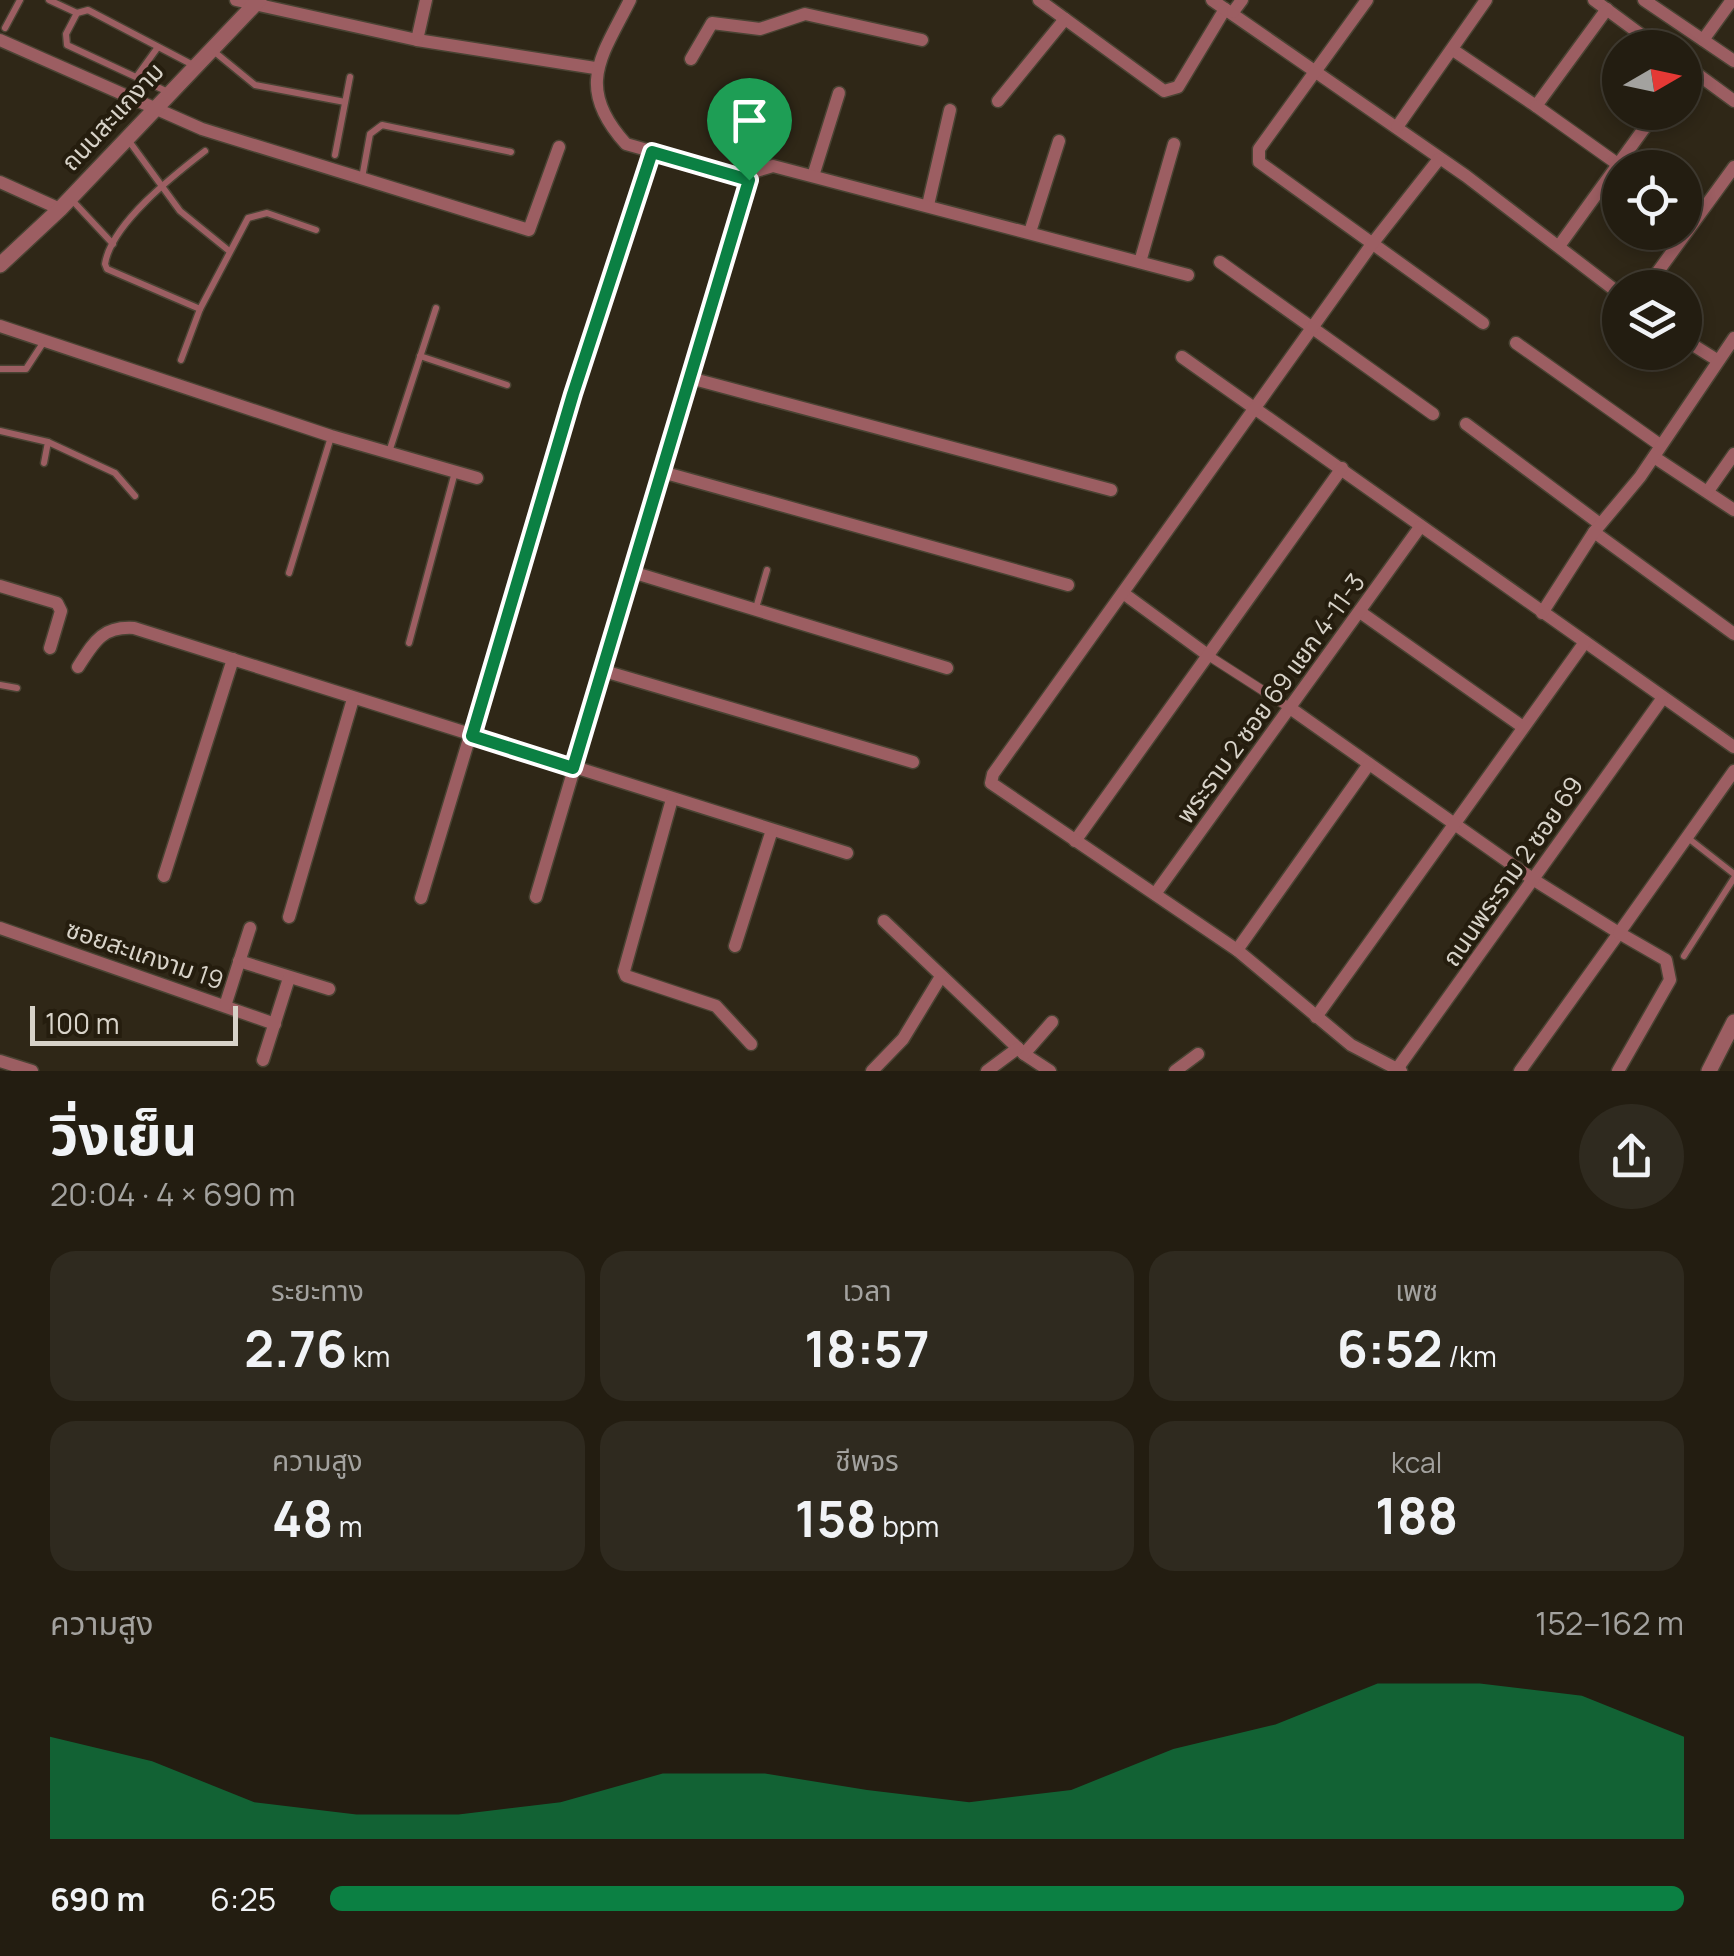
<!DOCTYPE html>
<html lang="th">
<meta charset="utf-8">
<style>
:root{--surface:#231d11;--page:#2f2a1f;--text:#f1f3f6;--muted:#a3a29f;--line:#403b31;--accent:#0b8043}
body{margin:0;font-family:Manrope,"Noto Sans Thai",sans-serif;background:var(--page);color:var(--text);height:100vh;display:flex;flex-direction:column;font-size:38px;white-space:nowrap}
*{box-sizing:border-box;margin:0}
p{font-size:32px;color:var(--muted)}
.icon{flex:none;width:55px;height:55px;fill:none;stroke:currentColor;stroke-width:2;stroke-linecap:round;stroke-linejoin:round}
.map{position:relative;height:1071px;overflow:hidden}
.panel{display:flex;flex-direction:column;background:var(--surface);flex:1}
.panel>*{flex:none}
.needle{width:65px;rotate:81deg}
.buttons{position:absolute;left:1602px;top:30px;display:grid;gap:20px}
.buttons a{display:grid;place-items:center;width:100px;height:100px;border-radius:50%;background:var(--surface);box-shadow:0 5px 15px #0003,0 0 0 2px var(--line);font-size:50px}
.scale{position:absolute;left:30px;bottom:25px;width:208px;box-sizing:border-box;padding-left:10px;border:5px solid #d8d3c9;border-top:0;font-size:28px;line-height:35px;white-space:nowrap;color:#d8d3c9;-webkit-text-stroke:8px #251d0e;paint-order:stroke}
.pin{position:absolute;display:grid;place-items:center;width:85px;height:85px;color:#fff;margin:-102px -42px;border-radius:50% 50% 50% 0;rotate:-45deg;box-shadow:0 0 10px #0007}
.pin .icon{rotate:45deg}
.round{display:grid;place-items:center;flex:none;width:105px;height:105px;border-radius:52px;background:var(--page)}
.head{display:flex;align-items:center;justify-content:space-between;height:170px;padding:0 50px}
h1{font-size:55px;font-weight:700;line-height:75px}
.metrics{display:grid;grid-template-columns:repeat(3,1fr);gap:15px;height:170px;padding:10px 50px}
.metrics div{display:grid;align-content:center;border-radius:25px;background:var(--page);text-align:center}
.metrics b{font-size:50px;font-weight:700}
.metrics small{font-size:28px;font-weight:400}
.metrics p{font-size:28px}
.chart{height:280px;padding:20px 50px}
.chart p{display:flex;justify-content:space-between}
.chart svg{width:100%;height:180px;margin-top:10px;fill:var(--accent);opacity:.7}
ul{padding:0 50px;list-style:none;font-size:32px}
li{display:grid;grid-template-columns:160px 120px 1fr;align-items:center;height:75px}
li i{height:25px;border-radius:12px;background:var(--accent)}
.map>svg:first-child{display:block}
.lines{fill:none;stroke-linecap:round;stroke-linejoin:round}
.service-casing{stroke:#4a4333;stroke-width:9}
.pedestrian-casing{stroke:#4a4333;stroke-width:11}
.minor-casing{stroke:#4a4333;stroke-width:15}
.tertiary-casing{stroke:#4a4333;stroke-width:18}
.service{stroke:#9c5e62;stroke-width:6}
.pedestrian{stroke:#9c5e62;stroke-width:9}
.minor{stroke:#9c5e62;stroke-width:12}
.tertiary{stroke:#9c5e62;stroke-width:15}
.route-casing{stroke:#fff;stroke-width:20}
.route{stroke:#0b8043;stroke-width:12}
.labels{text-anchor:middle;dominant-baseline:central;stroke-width:8;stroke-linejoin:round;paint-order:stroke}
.street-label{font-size:25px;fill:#d8d3c9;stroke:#251d0e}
</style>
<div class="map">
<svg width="1734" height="1071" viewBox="0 0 1734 1071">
<rect width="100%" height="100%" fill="#2f2717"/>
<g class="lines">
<defs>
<g id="service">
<path d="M 49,0 L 77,13"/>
<path d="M 5,28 L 20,0"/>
<path d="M 211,49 L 255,85 L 345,102"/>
<path d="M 137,76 L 158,47"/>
<path d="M 168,92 L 67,45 L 66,34 L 77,13 L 88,10 L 193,65"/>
<path d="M 129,141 L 180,211 L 228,250"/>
<path d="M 335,155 L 350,77"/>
<path d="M 362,178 L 370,134 L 382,125 L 511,152"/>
<path d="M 71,199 L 113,244"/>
<path d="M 200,309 L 107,269 L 105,264 C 111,224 174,175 205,151"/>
<path d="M 420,356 L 507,385"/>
<path d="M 181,360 L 200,309 L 248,218 L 267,213 L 316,230"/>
<path d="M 0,369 L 26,369 L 43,343"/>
<path d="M 0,431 L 48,442 L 44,463"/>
<path d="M 48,442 L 115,473 L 135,496"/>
<path d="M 389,452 L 436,308"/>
<path d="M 289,573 L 331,437"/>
<path d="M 756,608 L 767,570"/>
<path d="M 409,643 L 455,472"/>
<path d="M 0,685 L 17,688"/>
<path d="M 1688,838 L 1734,874"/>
<path d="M 1684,956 L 1734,878"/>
</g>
<path id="pedestrian" d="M 1209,656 L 1290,708"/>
<g id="minor">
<path d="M 236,0 L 417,40 L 595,68"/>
<path d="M 630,0 C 602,56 574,87 626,144 L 749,179"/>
<path d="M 1039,0 L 1164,91 L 1178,87 L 1225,9"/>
<path d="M 1212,0 L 1466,176 L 1620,294"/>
<path d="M 1367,0 L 1259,149 L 1259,162 L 1483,323"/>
<path d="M 1594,0 L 1659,48"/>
<path d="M 1644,0 L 1734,61"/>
<path d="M 1233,12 L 1242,0"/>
<path d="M 0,40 L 202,129 L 529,230 L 559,147"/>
<path d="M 417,40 L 426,0"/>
<path d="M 1703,40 L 1732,0"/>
<path d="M 1453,50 L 1536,106 L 1607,9"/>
<path d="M 691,59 L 712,23 L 760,29 L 805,14 L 922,40"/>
<path d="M 1685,65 L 1734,101"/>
<path d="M 998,101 L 1065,19"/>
<path d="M 1536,106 L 1619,165"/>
<path d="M 1397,127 L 1486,0"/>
<path d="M 813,176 L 839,93"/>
<path d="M 0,182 L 60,209"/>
<path d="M 928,205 L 950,110"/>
<path d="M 1030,232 L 1059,141"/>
<path d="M 1559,246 L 1656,112"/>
<path d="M 1140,262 L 1174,144"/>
<path d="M 1220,262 L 1433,414"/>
<path d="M 1646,288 L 1734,167"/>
<path d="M 0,326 L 331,436 L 477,478"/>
<path d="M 1685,340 L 1717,360"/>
<path d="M 1516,343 L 1660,445"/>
<path d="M 1182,357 L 1734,747"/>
<path d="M 690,378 L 1111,490"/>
<path d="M 1466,424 L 1600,524"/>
<path d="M 1654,457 L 1734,510"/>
<path d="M 662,472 L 1068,585"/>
<path d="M 1708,491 L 1734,454"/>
<path d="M 1594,532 L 1734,634"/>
<path d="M 632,572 L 947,668"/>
<path d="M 0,586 L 57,603 L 61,611 L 50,648"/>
<path d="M 1123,593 L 1209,656"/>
<path d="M 1360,612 L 1523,727"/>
<path d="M 1542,613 L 1594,532 L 1640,477 L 1734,338"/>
<path d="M 78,667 C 94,642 102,626 134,628 L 847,853"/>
<path d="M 604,671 L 913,762"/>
<path d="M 1290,708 L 1534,880 L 1619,933 L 1520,1071"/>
<path d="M 672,799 L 624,971 L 626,976 L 716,1006 L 751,1044"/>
<path d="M 1075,841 L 1342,468"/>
<path d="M 164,876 L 233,659"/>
<path d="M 1155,894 L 1420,527"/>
<path d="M 536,897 L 749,179 L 756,171 L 773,166 L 1188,275"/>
<path d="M 421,898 L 573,395 L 652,151"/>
<path d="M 289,917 L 353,699"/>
<path d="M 884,921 L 1024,1054 L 1050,1071"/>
<path d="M 0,928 L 275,1024"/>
<path d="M 735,946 L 772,830"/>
<path d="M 1237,950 L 1369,764"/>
<path d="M 239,961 L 329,989"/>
<path d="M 225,1006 L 250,928"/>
<path d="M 1316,1017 L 1585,642"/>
<path d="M 1024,1054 L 1052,1022"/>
<path d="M 263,1060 L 289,978"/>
<path d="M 0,1061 L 32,1071"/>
<path d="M 1397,1069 L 1662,699"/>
<path d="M 872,1071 L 903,1039 L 940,978"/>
<path d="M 987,1071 L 1018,1048"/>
<path d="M 1175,1071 L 1198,1054"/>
<path d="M 1401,1071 L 1351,1045 L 1237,950 L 991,783 L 993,774 L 1372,244 L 1439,159"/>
<path d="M 1618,1071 L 1670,980 L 1666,960 L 1619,933 L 1734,771"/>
</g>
<g id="tertiary">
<path d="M 0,265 L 60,209 L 259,0"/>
<path d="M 1709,1071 L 1734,1022"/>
</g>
</defs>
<use href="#service" class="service-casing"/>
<use href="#pedestrian" class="pedestrian-casing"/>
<use href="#minor" class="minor-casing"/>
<use href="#tertiary" class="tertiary-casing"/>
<use href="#service" class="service"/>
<use href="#pedestrian" class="pedestrian"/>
<use href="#minor" class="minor"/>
<use href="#tertiary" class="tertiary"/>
</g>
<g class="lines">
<defs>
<path id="route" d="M 652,152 L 749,180 L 573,768 L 472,736 L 573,394 Z"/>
</defs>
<use href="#route" class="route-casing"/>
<use href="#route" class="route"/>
</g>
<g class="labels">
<g class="street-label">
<text transform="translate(112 116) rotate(-47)">ถนนสะแกงาม</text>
<text transform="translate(1270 698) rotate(-54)">พระราม 2 ซอย 69 แยก 4-11-3</text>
<text transform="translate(1512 871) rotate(-55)">ถนนพระราม 2 ซอย 69</text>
<text transform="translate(145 954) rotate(19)">ซอยสะแกงาม 19</text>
</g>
</g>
</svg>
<div class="buttons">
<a><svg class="needle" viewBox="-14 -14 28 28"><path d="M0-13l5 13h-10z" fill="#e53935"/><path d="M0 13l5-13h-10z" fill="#a3a29f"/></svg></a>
<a><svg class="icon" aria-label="locate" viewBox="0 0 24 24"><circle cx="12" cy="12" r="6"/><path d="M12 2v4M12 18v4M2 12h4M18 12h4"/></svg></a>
<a><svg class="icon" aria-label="layers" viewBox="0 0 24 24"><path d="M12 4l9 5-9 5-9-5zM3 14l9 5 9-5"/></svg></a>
</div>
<div class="scale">100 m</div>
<div class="pin" style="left:749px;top:180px;background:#1e9e55"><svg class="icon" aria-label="arrive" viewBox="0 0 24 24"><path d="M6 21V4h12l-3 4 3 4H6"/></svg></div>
</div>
<section class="panel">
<div class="head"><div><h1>วิ่งเย็น</h1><p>20:04 · 4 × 690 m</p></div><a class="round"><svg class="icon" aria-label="share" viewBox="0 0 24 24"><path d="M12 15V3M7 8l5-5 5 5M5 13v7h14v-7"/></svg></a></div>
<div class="metrics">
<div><p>ระยะทาง</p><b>2.76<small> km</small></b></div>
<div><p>เวลา</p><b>18:57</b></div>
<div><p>เพซ</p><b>6:52<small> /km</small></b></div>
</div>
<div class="metrics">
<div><p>ความสูง</p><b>48<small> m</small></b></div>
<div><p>ชีพจร</p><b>158<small> bpm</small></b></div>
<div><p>kcal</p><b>188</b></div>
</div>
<div class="chart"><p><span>ความสูง</span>152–162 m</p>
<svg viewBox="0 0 160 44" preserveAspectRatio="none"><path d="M0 44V19L10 25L20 35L30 38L40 38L50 35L60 28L70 28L80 32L90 35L100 32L110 22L120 16L130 6L140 6L150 9L160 19V44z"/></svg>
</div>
<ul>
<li><b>690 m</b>6:25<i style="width:100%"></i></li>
</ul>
</section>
